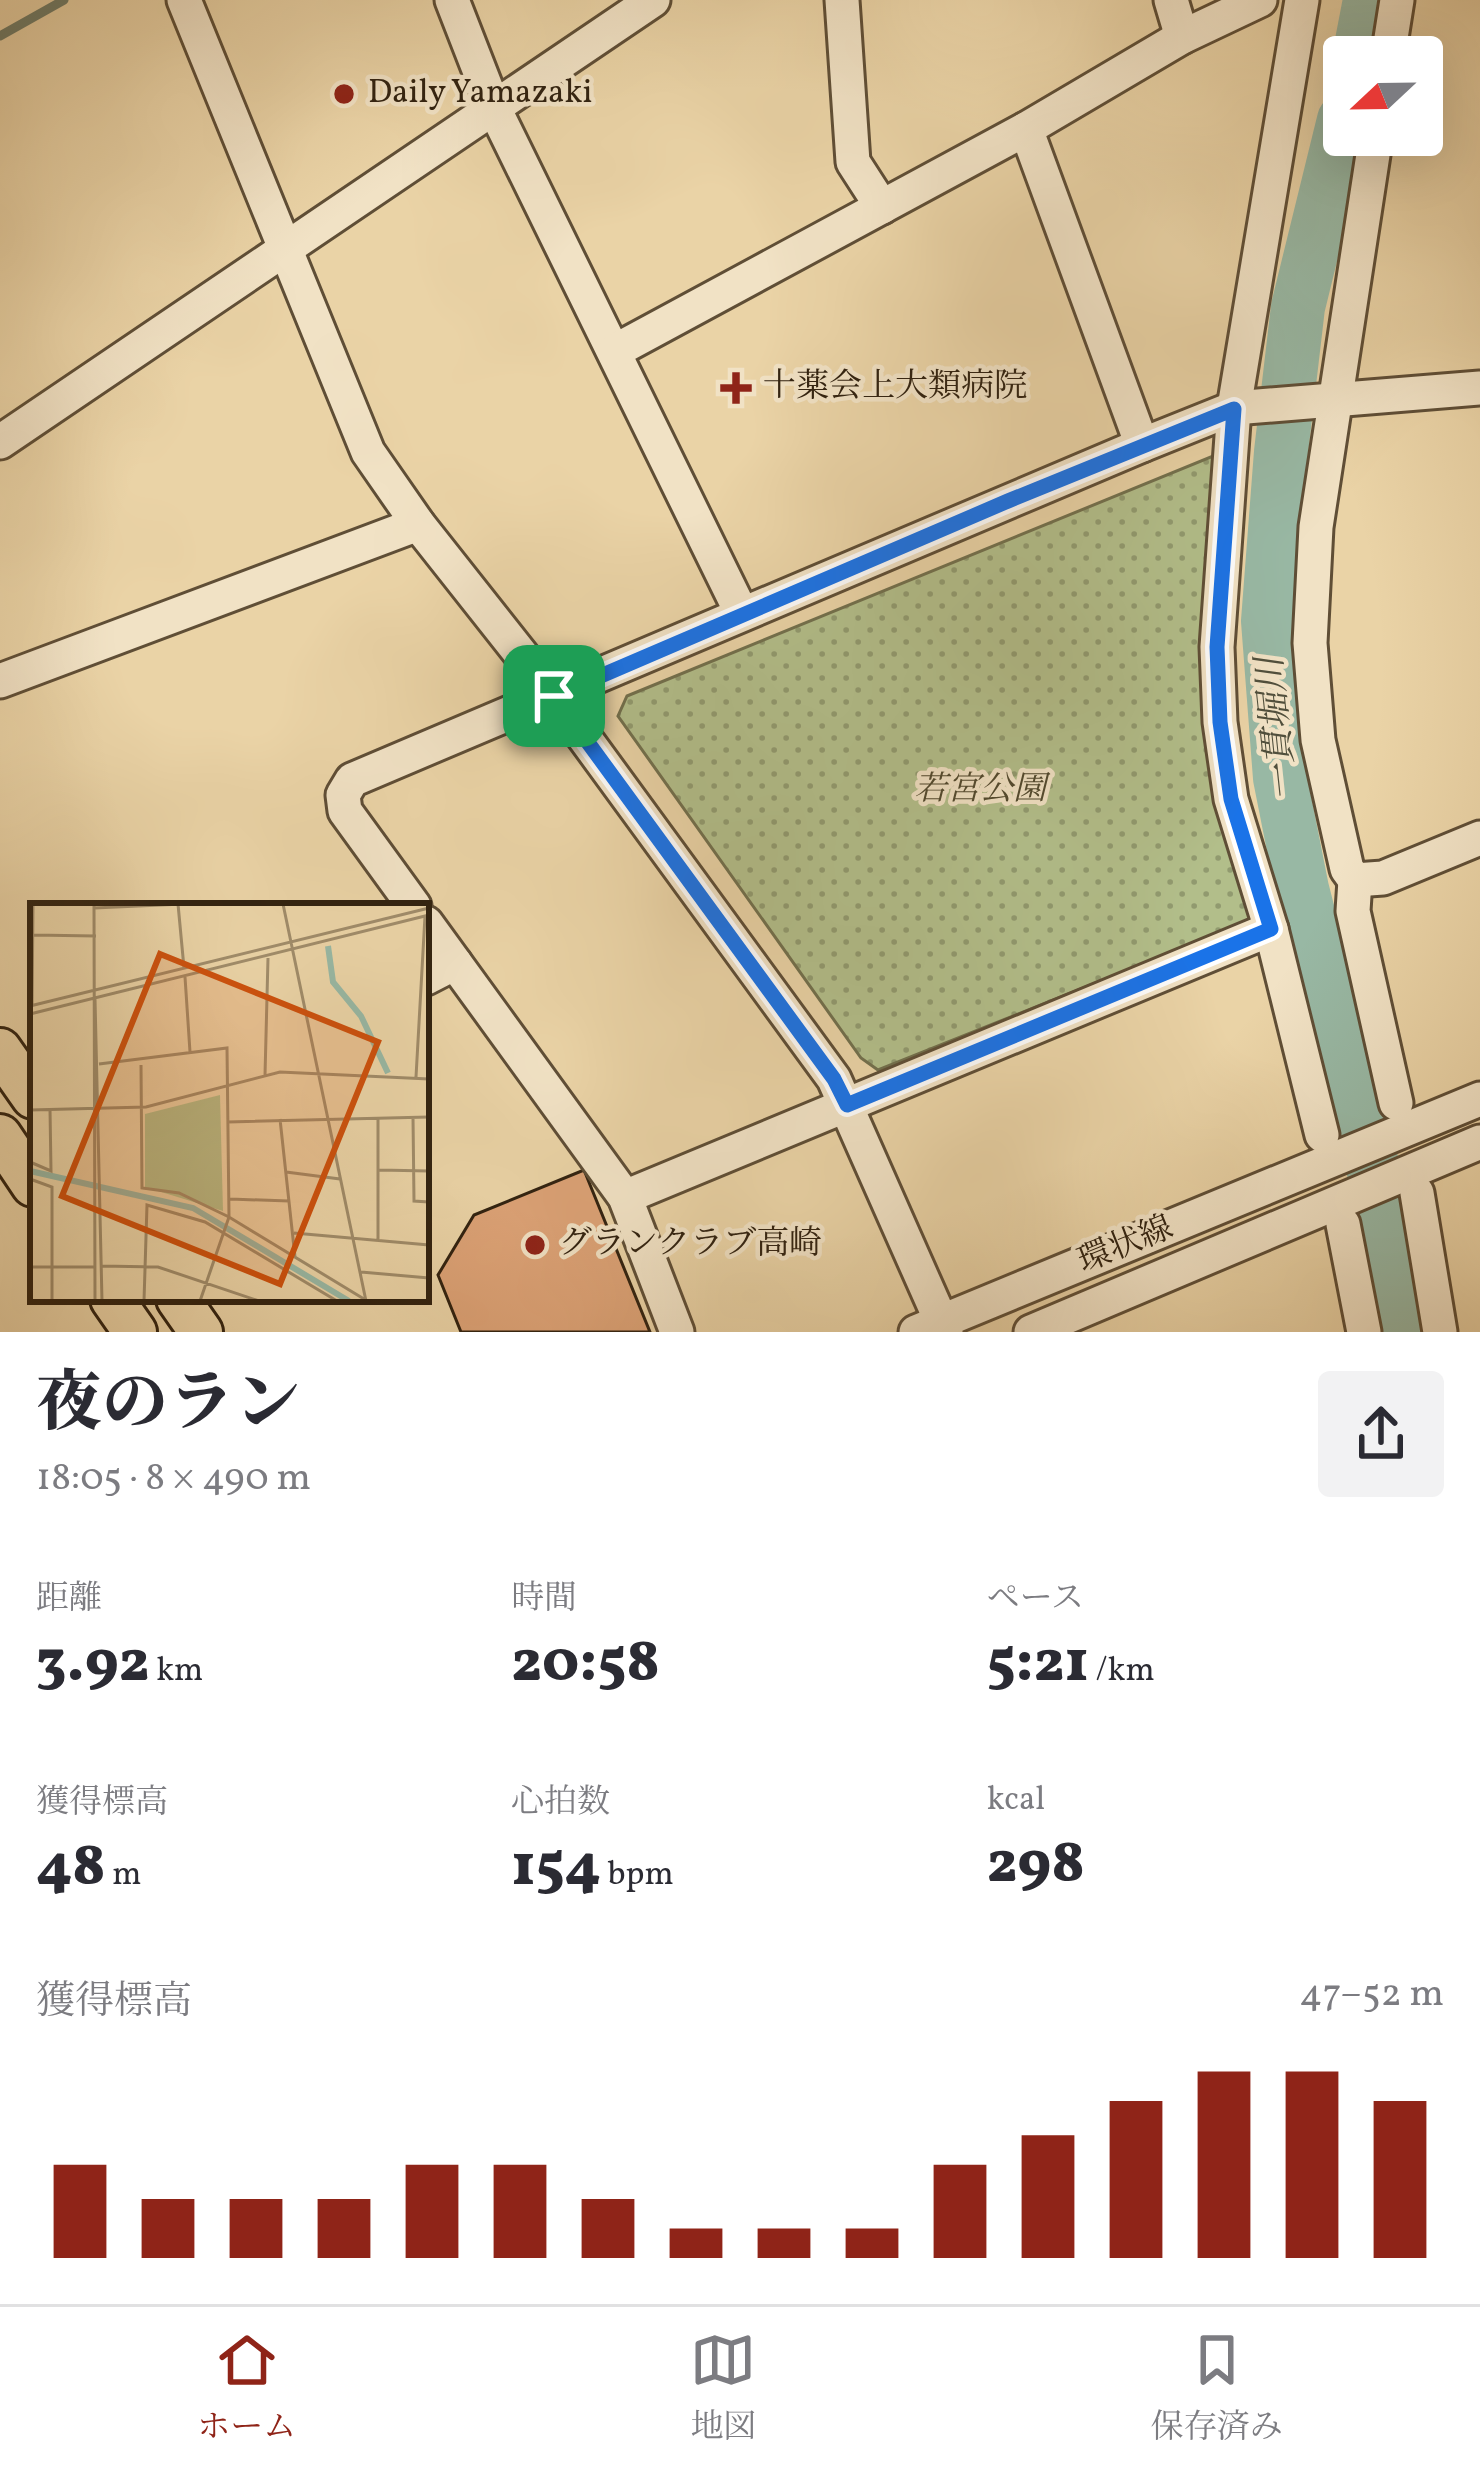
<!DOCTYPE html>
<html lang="ja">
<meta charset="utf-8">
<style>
:root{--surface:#fff;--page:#f2f2f3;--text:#2b2b33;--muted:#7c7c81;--line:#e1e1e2;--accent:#8f2418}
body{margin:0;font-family:Vollkorn,"Noto Serif JP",serif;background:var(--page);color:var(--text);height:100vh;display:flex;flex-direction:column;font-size:45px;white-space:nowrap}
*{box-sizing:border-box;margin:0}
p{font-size:39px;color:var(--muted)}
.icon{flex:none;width:66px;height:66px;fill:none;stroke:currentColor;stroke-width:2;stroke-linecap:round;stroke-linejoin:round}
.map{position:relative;height:1332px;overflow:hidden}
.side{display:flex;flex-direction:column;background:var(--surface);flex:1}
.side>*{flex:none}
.needle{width:78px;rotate:248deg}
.buttons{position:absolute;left:1323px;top:36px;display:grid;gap:24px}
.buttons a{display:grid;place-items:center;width:120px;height:120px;border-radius:12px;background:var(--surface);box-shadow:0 12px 48px #0002;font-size:60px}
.pin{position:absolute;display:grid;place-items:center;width:102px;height:102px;color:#fff;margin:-51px;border-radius:24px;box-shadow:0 6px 18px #0006}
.round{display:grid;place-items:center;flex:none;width:126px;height:126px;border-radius:12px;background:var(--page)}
.headline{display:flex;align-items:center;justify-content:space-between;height:204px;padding:0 36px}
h1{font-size:66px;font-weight:800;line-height:90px}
.figures{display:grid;grid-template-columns:repeat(3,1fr);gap:18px;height:204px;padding:12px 36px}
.figures div{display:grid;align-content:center}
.figures b{font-size:60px;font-weight:800}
.figures small{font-size:33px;font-weight:400}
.figures p{font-size:33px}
.chart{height:336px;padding:24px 36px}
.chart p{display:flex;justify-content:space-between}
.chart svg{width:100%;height:216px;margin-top:12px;stroke:var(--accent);stroke-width:6}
.menu{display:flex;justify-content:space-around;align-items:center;height:168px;border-top:3px solid var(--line);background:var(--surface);font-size:33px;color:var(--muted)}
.menu a{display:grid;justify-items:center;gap:6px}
.menu .on{color:var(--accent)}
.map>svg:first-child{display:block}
.park{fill:url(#park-dots);stroke:#72704d;stroke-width:3}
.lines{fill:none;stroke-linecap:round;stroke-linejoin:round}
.stream{stroke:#6f7c69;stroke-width:9}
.river{stroke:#98b8a4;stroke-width:54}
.building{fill:#dca276;stroke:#312210;stroke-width:3}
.minor-casing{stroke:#5f4e36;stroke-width:39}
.major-casing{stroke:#312210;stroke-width:48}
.minor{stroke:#f1e2c5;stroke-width:33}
.major{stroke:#ead3a6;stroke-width:42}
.route-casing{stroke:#fff;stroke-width:24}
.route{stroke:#1a73e8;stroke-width:15}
.poi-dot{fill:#8f2418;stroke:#f1e2c5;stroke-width:4.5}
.labels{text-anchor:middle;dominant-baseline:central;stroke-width:9;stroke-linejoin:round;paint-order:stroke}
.poi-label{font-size:33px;fill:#312210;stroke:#f1e2c5;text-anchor:start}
.park-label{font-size:33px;font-style:italic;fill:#51492e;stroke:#f1e2c5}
.street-label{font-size:33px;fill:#312210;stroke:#f1e2c5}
.water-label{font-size:36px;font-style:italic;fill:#504f3c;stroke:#f1e2c5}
.inset-river{fill:none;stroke:#98b8a4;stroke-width:6}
.inset-road{fill:none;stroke:#a08c6a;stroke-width:3}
.view{fill:#cd510d;fill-opacity:0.15;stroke:#cd510d;stroke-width:6}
.inset-edge{fill:none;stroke:#312210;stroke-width:6}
</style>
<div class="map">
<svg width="1480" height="1332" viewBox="0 0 1480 1332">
<defs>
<pattern id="park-dots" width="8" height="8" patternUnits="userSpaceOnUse" patternTransform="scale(3)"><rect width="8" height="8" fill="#b2be8a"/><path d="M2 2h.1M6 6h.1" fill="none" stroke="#919a6f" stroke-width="1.8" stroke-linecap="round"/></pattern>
</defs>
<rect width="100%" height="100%" fill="#ead3a6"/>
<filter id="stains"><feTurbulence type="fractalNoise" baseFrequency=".00167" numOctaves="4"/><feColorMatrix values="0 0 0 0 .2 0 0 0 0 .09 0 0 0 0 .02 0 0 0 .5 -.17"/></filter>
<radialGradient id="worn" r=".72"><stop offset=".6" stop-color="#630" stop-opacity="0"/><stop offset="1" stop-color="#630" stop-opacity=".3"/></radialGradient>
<path class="park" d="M 1218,454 L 1216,543 L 1258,918 L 878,1070 L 861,1058 L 618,716 L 627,696 Z"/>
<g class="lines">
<path class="stream" d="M 0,36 L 64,0"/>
<g class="river">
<path d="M 1359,57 L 1370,0"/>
<path d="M 1344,120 L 1298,307 L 1281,452 L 1268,621 L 1280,778 L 1302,889 L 1386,1219 L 1400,1287 L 1405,1332"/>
</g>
</g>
<path class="building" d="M 584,1170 L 650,1332 L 461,1332 L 438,1275 L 474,1215 Z"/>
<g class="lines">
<defs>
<g id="minor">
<path d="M 184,0 L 368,452 L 418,524 L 554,696 L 834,1079 L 946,1332"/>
<path d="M 452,0 L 494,108 L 742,614"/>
<path d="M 842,0 L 853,162 L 882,207"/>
<path d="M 1171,0 L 1182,37"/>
<path d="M 1388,57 L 1397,0"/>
<path d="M 1026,129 L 1142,445"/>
<path d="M 1376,135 L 1316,527 L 1310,643 L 1318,740 L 1347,869 L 1355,880 L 1383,878 L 1480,838"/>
<path d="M 615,351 L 1026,129 L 1182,37 L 1260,0"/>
<path d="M 0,442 L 653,0"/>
<path d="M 0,681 L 418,524"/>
<path d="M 1355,880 L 1353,911 L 1396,1103"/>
<path d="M 414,906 L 345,811 L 343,795 L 352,780 L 1142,445 L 1234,408 L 1480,388"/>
<path d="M 426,923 L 625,1197 L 677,1332"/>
<path d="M 1271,929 L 1322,1135"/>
<path d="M 426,978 L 455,963"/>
<path d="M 1417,1193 L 1440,1332"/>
<path d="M 625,1197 L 1271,929 L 1231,799 L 1220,722 L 1217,647 L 1234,408 L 1302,0"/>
<path d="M 1343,1224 L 1364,1332"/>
<path d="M 916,1332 L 1480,1099"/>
<path d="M 1031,1332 L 1480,1142"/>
</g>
<g id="major">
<path d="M 0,1050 L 33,1097"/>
<path d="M 0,1136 L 33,1185"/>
<path d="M 112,1299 L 135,1332"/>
<path d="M 178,1299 L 201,1332"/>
</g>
</defs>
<use href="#minor" class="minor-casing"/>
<use href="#major" class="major-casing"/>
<use href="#minor" class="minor"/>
<use href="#major" class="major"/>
</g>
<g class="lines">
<defs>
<path id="route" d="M 1234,409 L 1217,647 L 1220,722 L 1231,799 L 1271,929 L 847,1105 L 834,1079 L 554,696 L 1008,501 Z"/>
</defs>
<use href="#route" class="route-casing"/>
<use href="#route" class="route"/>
</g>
<g class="poi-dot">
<circle cx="344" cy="94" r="12"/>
<path d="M730 370h12v12h12v12h-12v12h-12v-12h-12v-12h12z"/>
<circle cx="535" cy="1245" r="12"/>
</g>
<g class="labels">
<g class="poi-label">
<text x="368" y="94">Daily Yamazaki</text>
<text x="763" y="388">十薬会上大類病院</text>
<text x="559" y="1245">グランクラブ高崎</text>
</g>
<g class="park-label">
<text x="980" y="791">若宮公園</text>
</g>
<g class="street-label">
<text transform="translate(1126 1246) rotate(-22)">環状線</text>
</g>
<g class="water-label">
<text transform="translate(1279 729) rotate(-96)">一貫堀川</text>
</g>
</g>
<g transform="translate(30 903)">
<rect width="399" height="399" fill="#ead3a6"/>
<path d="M 190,192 L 193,308 L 115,284 L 115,211 Z" fill="#b2be8a"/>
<path class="inset-river" d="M 298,43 L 303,79 L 331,113 L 358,170M 0,268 L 163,305 L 319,398"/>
<path class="inset-road" d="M 64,1 L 65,398M 148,1 L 154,65M 208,1 L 274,1M 253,1 L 336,398M 64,5 L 153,1M 3,32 L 66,33M 155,74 L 160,149M 65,96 L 72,398M 2,102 L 3,1M 0,103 L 399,5M 0,111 L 399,12M 69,161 L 197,145 L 199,314 L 170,398M 111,162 L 112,285 L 149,290 L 199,314 L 334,396M 235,172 L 238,55M 386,174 L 395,13M 0,207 L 116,204 L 250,169 L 399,176M 348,214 L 348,337M 383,214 L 384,298 L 399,299M 250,216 L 265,354M 198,219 L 399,214M 0,259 L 21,268 L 20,206M 349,267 L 399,268M 256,269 L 310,276M 0,276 L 22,284 L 22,398M 200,296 L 259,298M 264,330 L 399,342M 71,363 L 128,364 L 229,398M 0,364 L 64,364M 331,369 L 399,375M 114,398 L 117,302 L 175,319 L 307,398"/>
<path class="view" d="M 130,51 L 348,139 L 250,381 L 32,293 Z"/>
<rect width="399" height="399" class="inset-edge"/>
</g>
<rect width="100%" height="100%" filter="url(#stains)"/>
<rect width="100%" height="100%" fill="url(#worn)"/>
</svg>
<div class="buttons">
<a><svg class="needle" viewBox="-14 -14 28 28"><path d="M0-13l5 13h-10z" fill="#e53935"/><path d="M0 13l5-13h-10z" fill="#7c7c81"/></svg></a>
</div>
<div class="pin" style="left:554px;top:696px;background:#1e9e55"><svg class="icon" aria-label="arrive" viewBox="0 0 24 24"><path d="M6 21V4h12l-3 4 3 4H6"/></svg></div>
</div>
<section class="side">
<div class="headline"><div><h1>夜のラン</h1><p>18:05 · 8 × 490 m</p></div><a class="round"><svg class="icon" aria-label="share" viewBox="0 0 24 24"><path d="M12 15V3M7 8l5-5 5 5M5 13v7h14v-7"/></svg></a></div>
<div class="figures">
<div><p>距離</p><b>3.92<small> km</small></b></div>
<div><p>時間</p><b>20:58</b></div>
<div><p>ペース</p><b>5:21<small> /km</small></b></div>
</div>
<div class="figures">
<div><p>獲得標高</p><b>48<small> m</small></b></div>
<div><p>心拍数</p><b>154<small> bpm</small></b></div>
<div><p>kcal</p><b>298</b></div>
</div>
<div class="chart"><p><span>獲得標高</span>47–52 m</p>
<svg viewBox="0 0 160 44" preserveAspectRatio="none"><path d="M5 44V25M15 44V32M25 44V32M35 44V32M45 44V25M55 44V25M65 44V32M75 44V38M85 44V38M95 44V38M105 44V25M115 44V19M125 44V12M135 44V6M145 44V6M155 44V12"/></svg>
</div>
</section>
<nav class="menu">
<a class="on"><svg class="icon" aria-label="home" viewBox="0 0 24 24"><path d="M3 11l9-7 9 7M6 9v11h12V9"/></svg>ホーム</a>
<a><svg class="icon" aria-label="map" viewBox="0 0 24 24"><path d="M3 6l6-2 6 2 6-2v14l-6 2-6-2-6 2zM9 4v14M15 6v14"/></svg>地図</a>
<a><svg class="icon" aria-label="saved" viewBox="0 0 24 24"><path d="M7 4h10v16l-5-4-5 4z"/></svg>保存済み</a>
</nav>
